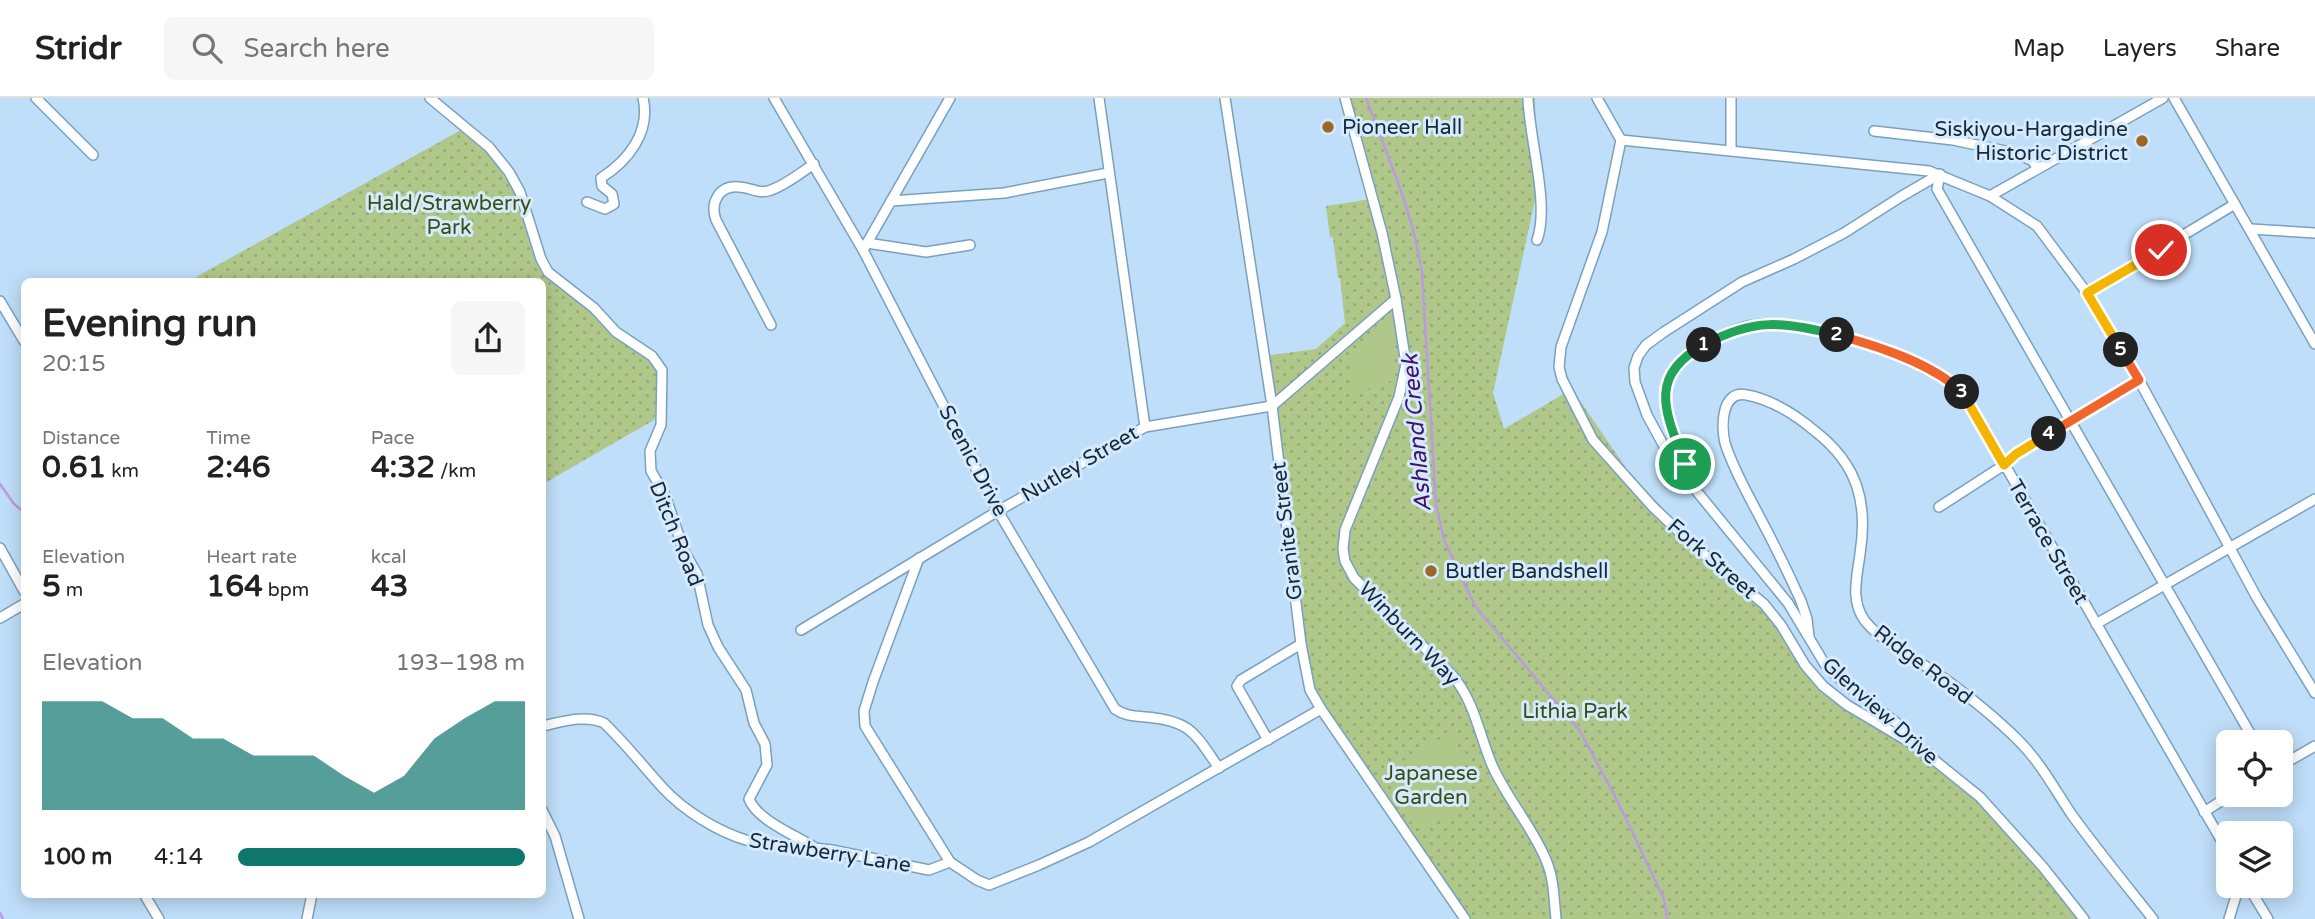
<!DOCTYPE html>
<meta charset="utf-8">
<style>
:root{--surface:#fff;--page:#f6f6f6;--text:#222;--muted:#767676;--line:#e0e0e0;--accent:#0f766e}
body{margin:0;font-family:"Varela Round",sans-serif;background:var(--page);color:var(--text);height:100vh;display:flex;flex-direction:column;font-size:26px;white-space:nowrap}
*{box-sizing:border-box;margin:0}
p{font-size:23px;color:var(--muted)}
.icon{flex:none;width:38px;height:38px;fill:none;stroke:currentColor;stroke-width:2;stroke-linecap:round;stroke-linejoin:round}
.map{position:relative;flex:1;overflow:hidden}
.panel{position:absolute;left:21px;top:180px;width:525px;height:620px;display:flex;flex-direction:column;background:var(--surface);border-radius:10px;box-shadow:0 4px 18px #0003}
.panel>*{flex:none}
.buttons{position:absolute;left:2216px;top:632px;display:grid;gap:14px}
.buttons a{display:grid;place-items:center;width:77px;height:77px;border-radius:10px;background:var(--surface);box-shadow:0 4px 18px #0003;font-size:35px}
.pin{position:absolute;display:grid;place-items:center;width:60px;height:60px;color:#fff;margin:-30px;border:4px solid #fff;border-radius:50%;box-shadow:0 2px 7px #0007}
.km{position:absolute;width:35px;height:35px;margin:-18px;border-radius:50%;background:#222;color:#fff;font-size:19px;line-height:35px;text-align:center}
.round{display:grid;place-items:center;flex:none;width:74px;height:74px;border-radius:10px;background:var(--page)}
.overview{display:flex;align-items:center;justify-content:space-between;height:119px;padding:0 21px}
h1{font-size:38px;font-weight:800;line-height:52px}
.figures{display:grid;grid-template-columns:repeat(3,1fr);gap:10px;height:119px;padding:7px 21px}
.figures div{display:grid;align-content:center}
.figures b{font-size:30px;font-weight:800}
.figures small{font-size:19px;font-weight:400}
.figures p{font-size:19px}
.chart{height:196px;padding:14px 21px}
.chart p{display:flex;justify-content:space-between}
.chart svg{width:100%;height:126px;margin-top:7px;fill:var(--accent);opacity:.7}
ul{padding:0 21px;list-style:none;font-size:23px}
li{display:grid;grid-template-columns:112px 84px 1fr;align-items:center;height:52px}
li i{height:18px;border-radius:9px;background:var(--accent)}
header{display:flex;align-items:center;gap:42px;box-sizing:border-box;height:98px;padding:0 35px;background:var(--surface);border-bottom:2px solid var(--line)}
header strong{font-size:33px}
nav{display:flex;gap:38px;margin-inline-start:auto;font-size:24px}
.search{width:490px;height:63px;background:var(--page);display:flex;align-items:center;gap:18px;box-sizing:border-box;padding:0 24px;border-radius:10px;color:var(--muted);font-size:26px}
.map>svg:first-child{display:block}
.park{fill:url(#park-dots)}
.garden{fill:#b0c78a}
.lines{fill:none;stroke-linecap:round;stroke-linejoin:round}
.stream{stroke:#bc99e5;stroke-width:2.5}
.minor-casing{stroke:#7aa0c0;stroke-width:12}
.minor{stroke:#fff;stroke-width:9}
.split-1-casing{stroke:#fff;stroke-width:14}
.split-2-casing{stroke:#fff;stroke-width:14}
.split-3-casing{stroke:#fff;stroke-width:14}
.split-4-casing{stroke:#fff;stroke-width:14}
.split-5-casing{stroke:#fff;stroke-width:14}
.split-6-casing{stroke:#fff;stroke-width:14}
.split-1{stroke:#22a559;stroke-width:9}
.split-2{stroke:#22a559;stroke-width:9}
.split-3{stroke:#f0652b;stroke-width:9}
.split-4{stroke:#f5b400;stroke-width:9}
.split-5{stroke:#f0652b;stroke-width:9}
.split-6{stroke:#f5b400;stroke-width:9}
.poi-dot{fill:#a06626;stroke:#d3eaff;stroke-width:2.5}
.labels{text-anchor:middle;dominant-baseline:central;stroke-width:6;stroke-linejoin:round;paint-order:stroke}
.poi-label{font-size:21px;fill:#192835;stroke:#d3eaff;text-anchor:start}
.park-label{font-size:21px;fill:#3b4d11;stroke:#d3eaff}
.street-label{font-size:21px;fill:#192835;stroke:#d3eaff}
.water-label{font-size:23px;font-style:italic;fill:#44126b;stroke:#d3eaff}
</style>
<header>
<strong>Stridr</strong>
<div class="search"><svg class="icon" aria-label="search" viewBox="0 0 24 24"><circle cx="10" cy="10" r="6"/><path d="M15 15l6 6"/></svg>Search here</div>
<nav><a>Map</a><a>Layers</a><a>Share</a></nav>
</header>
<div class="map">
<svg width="2315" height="821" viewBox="0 0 2315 821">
<defs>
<pattern id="park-dots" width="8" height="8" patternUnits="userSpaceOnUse" patternTransform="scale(1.75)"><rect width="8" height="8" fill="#b0c78a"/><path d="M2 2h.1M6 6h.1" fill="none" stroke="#97ab78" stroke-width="1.8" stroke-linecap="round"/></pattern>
</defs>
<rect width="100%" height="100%" fill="#bfdef9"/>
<g class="park">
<path d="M 1345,0 L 1535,0 L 1537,93 L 1493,295 L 1504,331 L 1572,291 L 1628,373 L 1689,438 L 1751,488 L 1778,515 L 1807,562 L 1822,581 L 1837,596 L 1933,651 L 1997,718 L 2084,821 L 1465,821 L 1310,592 L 1265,258 L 1316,251 L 1345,225 L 1340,180 L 1338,180 L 1333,140 L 1330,139 L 1326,108 L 1372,101 Z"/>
<path d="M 461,32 L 491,58 L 515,95 L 540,170 L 591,214 L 617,241 L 655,265 L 659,299 L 654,322 L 543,386 L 542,184 L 187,184 Z"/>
</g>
<g class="garden">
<path d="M 1390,219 L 1395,258 L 1394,282 L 1353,296 L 1351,260 Z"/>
<path d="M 1451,634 C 1462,656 1464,680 1472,703 L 1423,732 L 1383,675 Z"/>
</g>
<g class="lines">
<g class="stream">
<path d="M 1366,0 C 1387,57 1413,114 1422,175 L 1436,407 L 1444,442 L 1475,508 L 1580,633 L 1619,706 L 1664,801 L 1667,821"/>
<path d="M 0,386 L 14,406 L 24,414"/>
<path d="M 0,815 L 3,821"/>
</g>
<defs>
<g id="minor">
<path d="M 36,0 L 93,57"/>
<path d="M 430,0 L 489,49 L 509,74 L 520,94 L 541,161 L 548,174 L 594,210 L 616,234 L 652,258 L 662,272 L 661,327 L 650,353 L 651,373 L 665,397 L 684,453 L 697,476 L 708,527 L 718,549 L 746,592 L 754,625 L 765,646 L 767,667 L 749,701 C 757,722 795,737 814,749"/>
<path d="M 774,0 L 863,152 L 998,413 L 1115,611 C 1125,618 1134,618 1146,619 C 1192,623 1195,636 1219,670"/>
<path d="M 1099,0 L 1145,329"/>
<path d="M 1225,0 L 1272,308 L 1301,546 L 1310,592 L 1321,611 L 1465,821"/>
<path d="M 1345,0 L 1382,135 L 1396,201 L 1406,266 L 1399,299 L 1345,432 L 1343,451 L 1345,463 L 1354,480 L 1453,578 C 1475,605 1479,636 1492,667 C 1507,701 1532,728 1546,762 C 1554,780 1554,802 1556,821"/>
<path d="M 1528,0 C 1529,40 1550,107 1537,142"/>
<path d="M 1597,0 L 1621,42 L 1602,134 L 1561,249 L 1559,269 L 1562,281 L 1593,342 L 1653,409 L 1695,449 L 1764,506 L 1781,527 L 1805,567 L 1823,588 L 1847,607 L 1911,645"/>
<path d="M 1731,0 L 1731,52"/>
<path d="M 2174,0 L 2315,246"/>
<path d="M 1874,33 L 1953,42 L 2015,55 L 2033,63 L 2037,70"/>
<path d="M 1621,42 L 1929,73 L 1990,98 L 2163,0"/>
<path d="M 1940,76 L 1902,98 L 1844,135 L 1794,161 L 1742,184 L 1664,234 L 1646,247 L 1638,258 L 1634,270 L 1635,284 L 1647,317 L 1672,363 L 1788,505 L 1826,568 L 1844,585 L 1898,626 L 1918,649 L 1980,699 L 2043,769 L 2084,821"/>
<path d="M 1940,77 L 1937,91 L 2255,644"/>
<path d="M 1990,98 L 2037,128 L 2087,195 L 2139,282 L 2257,500 L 2315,595"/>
<path d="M 891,103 L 1004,95 L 1108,75"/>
<path d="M 587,104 L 605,111 L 614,106 L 612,96 L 602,88 L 601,80 C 628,63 651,34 643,0"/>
<path d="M 2251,131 L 2315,135"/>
<path d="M 867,145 L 926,154 L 970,147"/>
<path d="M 863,152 L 950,0"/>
<path d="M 2087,195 L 2235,106"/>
<path d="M 0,203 L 24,243"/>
<path d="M 771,227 L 716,122 C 710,106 718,87 739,89 C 750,89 759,97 771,92 C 786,87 800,75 814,66"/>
<path d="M 1690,386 C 1683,356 1659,312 1668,283 C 1673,265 1690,255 1705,246 C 1721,238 1736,229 1755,227 C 1809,220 1924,259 1964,296 L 2228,754"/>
<path d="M 1939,409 L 2004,367 L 2016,356 L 2139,282"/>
<path d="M 0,450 L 24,493"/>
<path d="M 919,460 L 873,584 L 864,613 L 865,628 L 950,764 L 977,782 L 989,787 L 1039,767 L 1089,744 L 1321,611"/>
<path d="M 0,520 L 24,506"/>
<path d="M 2096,526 L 2315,401"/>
<path d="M 801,532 L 998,413 L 1145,329 L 1272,308 L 1396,201"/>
<path d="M 1809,539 L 1807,521 L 1801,503 C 1787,472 1772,442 1756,412 C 1745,391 1732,368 1725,345 C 1721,329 1721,291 1747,297 C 1773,302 1796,317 1816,334 C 1858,367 1868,405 1860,456 C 1857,479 1850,503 1865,523 C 1884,546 1914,560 1938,576 C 1966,596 1995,619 2019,643 C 2041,665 2055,692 2072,717 C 2098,753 2126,787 2153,821"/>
<path d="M 542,628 C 561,624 586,616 604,625 C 625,645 643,668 662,689 C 684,713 718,734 749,743 L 832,752 L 929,772 L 950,764"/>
<path d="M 1268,642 L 1237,588 L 1241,582 L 1301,546"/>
<path d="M 2280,668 L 2315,648"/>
<path d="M 542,712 L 555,738 L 579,821"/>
<path d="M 2204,714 L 2232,696"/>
<path d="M 2248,788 L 2268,821"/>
<path d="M 144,796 L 159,821"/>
<path d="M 307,821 L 312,796"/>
<path d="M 2229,821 L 2239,788"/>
</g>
</defs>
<use href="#minor" class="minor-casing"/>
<use href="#minor" class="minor"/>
</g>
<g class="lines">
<defs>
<path id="split-1" d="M 1685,366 C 1666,316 1646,278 1704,247"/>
<path id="split-2" d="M 1704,247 C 1753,220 1784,223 1837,237"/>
<path id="split-3" d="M 1837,237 C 1878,248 1931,265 1962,294"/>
<path id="split-4" d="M 1962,294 L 2004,367 L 2016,356 L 2049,336"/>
<path id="split-5" d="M 2049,336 L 2139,282 L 2121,252"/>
<path id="split-6" d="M 2121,252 L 2087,195 L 2161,152"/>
</defs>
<use href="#split-1" class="split-1-casing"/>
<use href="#split-2" class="split-2-casing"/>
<use href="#split-3" class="split-3-casing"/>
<use href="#split-4" class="split-4-casing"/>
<use href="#split-5" class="split-5-casing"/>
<use href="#split-6" class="split-6-casing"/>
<use href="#split-1" class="split-1"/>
<use href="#split-2" class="split-2"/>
<use href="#split-3" class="split-3"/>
<use href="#split-4" class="split-4"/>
<use href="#split-5" class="split-5"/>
<use href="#split-6" class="split-6"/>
</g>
<g class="poi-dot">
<circle cx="1328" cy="29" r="7"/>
<circle cx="2142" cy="43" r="7"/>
<circle cx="1431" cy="473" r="7"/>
</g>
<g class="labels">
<g class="poi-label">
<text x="1342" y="29">Pioneer Hall</text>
<text x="2128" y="31" text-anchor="end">Siskiyou-Hargadine<tspan x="2128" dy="24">Historic District</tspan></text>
<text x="1445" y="473">Butler Bandshell</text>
</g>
<g class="park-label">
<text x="449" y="105">Hald/Strawberry<tspan x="449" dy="24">Park</tspan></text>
<text x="1575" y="613">Lithia Park</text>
<text x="1431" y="675">Japanese<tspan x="1431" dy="24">Garden</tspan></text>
</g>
<g class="street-label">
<text transform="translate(973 363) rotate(62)">Scenic Drive</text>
<text transform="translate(1080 366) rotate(-30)">Nutley Street</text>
<text transform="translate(1287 433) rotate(-97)">Granite Street</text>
<text transform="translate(676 436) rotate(68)">Ditch Road</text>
<text transform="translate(2048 444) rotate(60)">Terrace Street</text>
<text transform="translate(1712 461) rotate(41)">Fork Street</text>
<text transform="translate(1409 536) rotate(46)">Winburn Way</text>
<text transform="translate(1923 567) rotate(37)">Ridge Road</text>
<text transform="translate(1880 613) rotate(42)">Glenview Drive</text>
<text transform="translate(830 755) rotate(9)">Strawberry Lane</text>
</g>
<g class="water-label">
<text transform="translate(1417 335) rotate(-95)">Ashland Creek</text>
</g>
</g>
</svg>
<div class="buttons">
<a><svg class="icon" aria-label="locate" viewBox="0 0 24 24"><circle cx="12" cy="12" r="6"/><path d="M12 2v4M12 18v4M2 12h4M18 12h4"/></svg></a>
<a><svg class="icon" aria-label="layers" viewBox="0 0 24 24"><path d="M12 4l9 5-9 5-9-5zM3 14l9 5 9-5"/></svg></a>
</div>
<div class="pin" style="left:1685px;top:366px;background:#1e9e55"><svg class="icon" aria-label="arrive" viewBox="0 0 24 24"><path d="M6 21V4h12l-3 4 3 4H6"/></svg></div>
<div class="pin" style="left:2161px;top:152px;background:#d93025"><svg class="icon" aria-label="check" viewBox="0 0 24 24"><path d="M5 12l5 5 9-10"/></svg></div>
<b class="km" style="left:1704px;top:247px">1</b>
<b class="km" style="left:1837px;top:237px">2</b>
<b class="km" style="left:1962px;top:294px">3</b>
<b class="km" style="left:2049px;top:336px">4</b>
<b class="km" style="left:2121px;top:252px">5</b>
<section class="panel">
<div class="overview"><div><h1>Evening run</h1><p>20:15</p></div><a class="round"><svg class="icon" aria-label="share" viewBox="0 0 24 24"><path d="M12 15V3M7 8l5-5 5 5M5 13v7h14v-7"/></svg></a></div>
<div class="figures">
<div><p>Distance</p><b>0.61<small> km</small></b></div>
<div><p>Time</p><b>2:46</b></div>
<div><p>Pace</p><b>4:32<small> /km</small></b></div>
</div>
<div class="figures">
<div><p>Elevation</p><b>5<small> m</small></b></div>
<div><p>Heart rate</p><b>164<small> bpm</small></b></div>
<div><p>kcal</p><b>43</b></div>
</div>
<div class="chart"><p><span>Elevation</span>193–198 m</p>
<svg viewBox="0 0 160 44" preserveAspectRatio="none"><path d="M0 44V6L10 6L20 6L30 12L40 12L50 19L60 19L70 25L80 25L90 25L100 32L110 38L120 32L130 19L140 12L150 6L160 6V44z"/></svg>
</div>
<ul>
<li><b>100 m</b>4:14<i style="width:100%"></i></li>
</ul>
</section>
</div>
